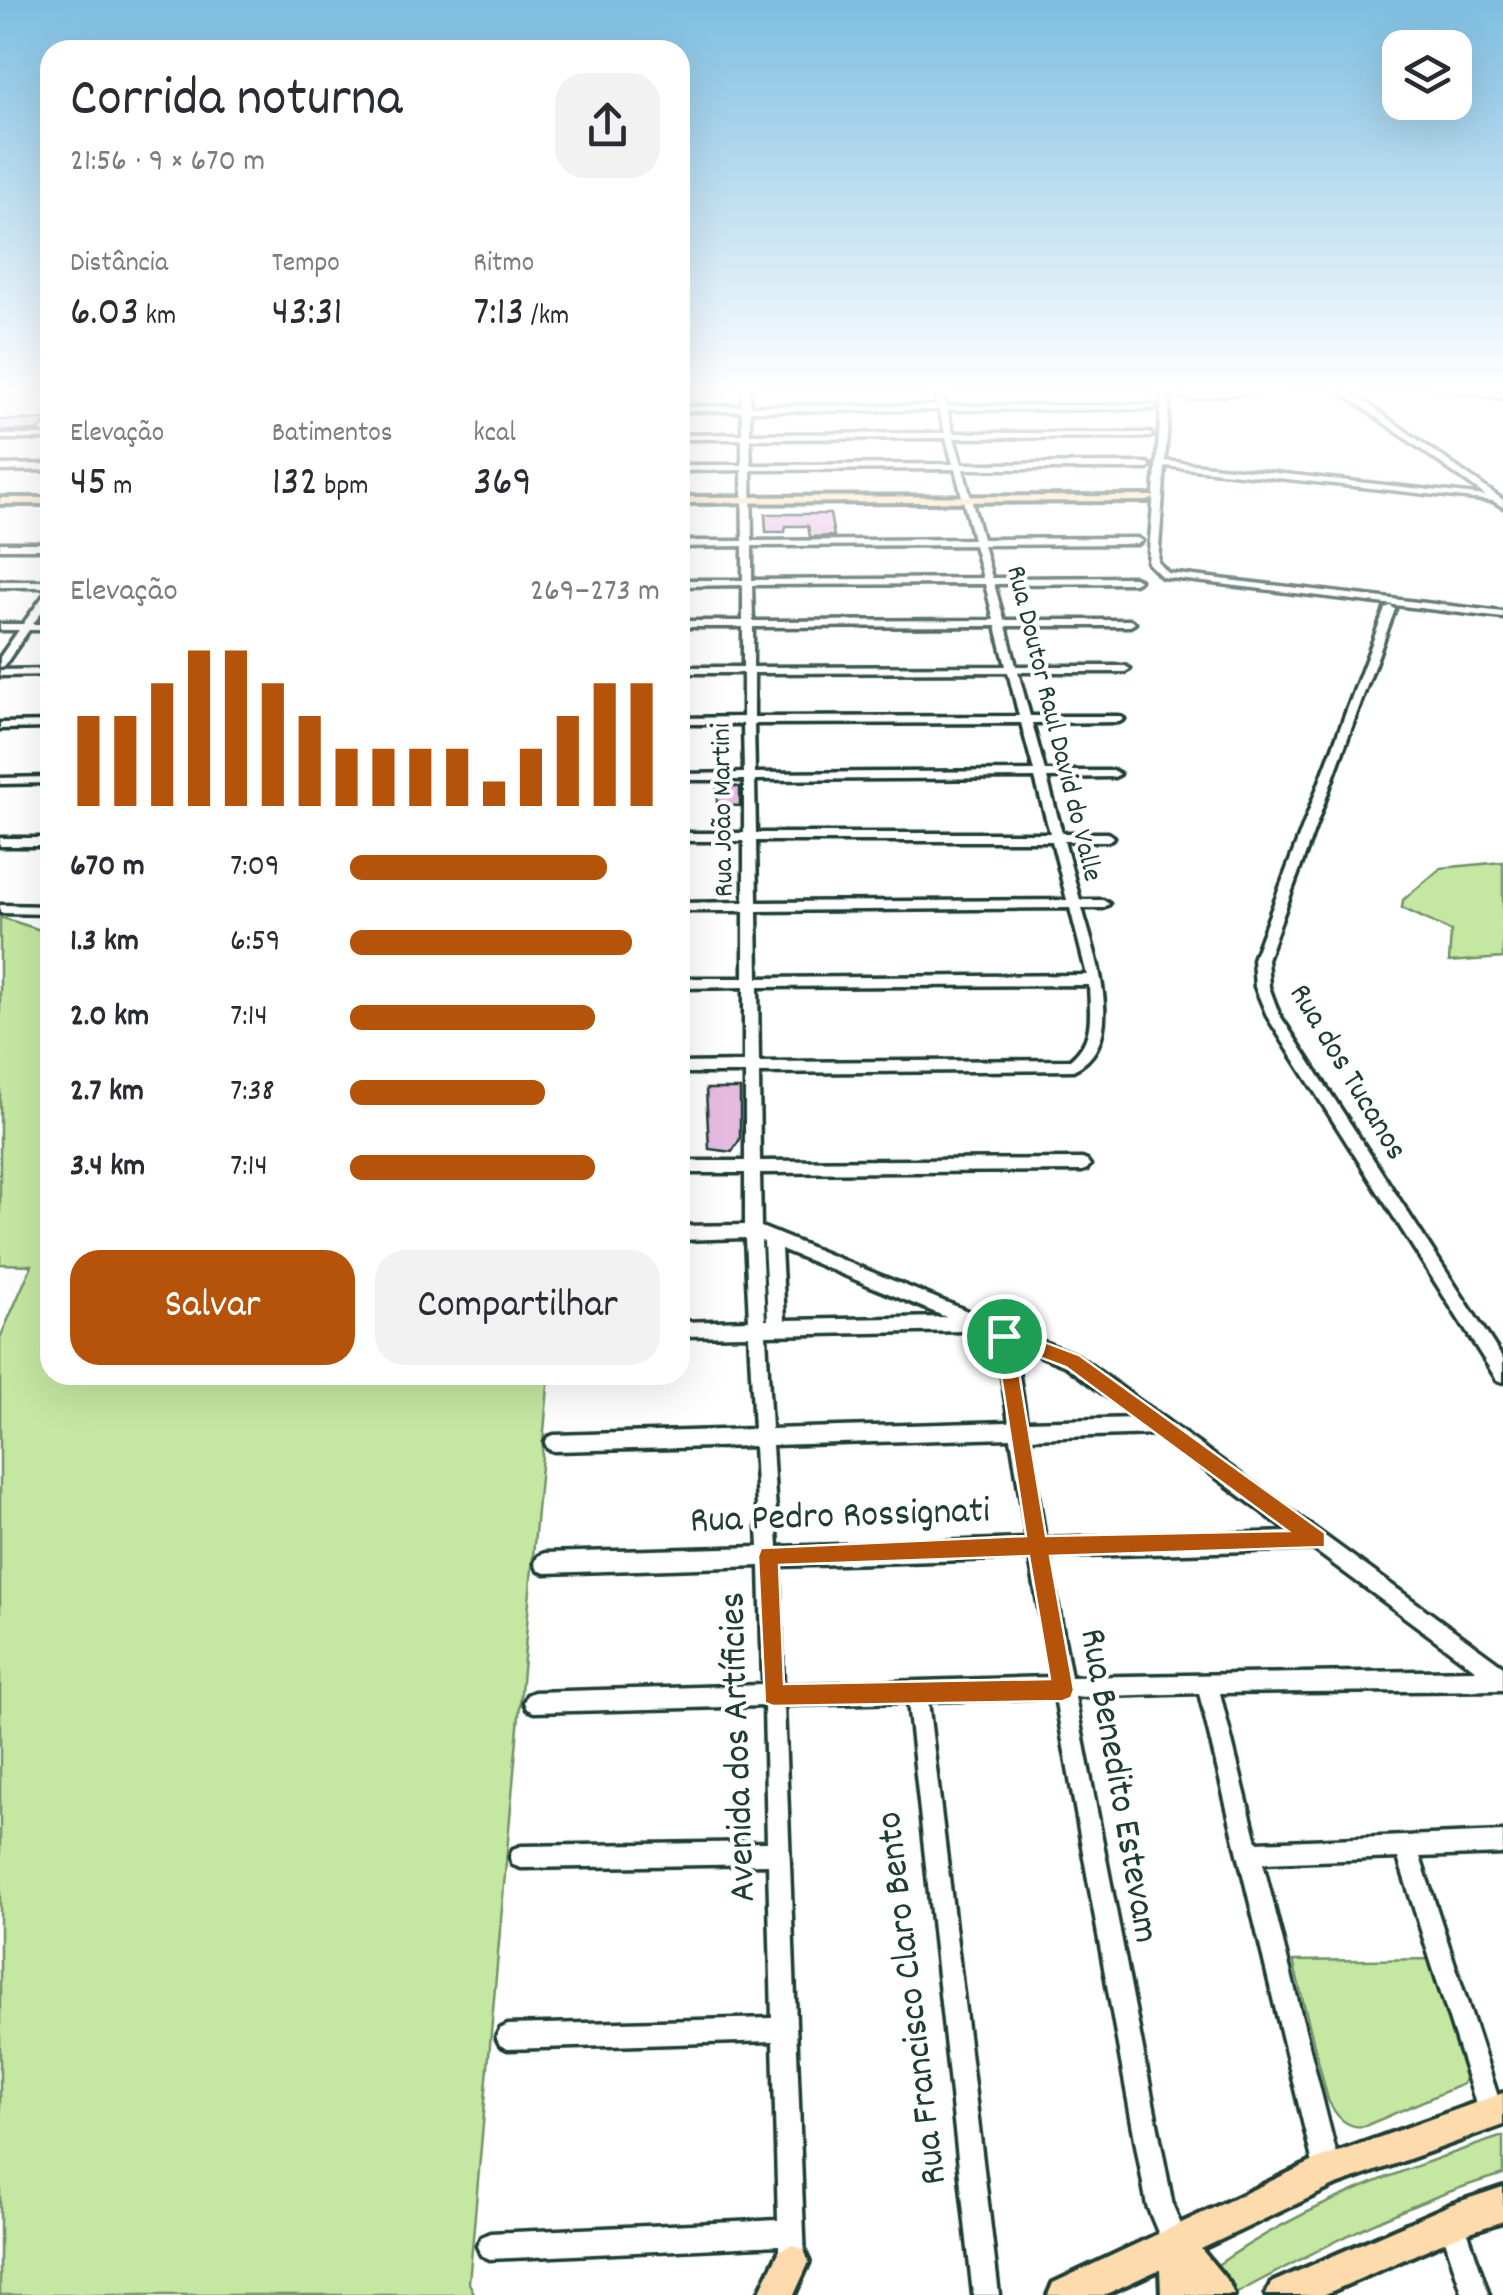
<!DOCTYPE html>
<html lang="pt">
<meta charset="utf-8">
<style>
:root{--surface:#fff;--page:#f2f2f3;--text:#2b2b33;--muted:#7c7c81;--accent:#b45309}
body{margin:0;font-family:Dekko,sans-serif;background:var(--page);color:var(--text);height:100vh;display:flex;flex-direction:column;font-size:38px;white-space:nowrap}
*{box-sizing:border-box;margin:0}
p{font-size:32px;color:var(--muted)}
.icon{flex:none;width:55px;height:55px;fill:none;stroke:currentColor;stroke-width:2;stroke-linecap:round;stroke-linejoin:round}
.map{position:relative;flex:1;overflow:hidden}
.details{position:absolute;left:40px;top:40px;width:650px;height:1345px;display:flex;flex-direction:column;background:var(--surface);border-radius:30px;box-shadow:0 10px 40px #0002}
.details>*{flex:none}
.controls{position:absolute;left:1382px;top:30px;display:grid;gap:20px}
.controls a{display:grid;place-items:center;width:90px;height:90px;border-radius:20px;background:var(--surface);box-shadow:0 10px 40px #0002;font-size:50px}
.pin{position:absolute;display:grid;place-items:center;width:85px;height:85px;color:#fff;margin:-42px;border:5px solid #fff;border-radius:50%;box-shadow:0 2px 10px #0007}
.round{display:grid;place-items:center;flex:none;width:105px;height:105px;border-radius:30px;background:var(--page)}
.summary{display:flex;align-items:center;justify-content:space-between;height:170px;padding:0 30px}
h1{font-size:55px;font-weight:600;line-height:75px}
.figures{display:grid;grid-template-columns:repeat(3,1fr);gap:15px;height:170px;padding:10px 30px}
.figures div{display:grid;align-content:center}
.figures b{font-size:42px;font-weight:600}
.figures small{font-size:28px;font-weight:400}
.figures p{font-size:28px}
.chart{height:280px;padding:20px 30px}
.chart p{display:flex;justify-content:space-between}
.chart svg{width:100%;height:180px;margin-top:10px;stroke:var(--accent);stroke-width:6}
.primary-button{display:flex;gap:20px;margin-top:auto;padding:20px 30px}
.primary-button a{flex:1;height:115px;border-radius:30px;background:var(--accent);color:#fff;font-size:40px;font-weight:600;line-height:115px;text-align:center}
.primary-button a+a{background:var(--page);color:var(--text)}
ul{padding:0 30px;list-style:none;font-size:32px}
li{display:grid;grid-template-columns:160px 120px 1fr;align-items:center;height:75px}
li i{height:25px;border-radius:12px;background:var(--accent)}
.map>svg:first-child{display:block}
.green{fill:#c4e7a1;stroke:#72926a;stroke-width:2.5}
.building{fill:#e6bbe1;stroke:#1f3d34;stroke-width:2.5}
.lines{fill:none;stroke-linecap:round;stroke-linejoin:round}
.minor-casing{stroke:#1f3d34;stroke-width:7}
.major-casing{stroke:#1f3d34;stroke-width:8}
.minor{fill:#fff;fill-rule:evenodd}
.major{fill:#fedbac;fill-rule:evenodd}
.route{fill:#b45309;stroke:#fff;stroke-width:2.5;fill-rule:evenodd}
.labels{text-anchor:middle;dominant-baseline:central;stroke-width:8;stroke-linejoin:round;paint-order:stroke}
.far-street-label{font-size:28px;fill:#1f3d34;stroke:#fff}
.street-label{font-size:32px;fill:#1f3d34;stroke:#fff}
.near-street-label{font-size:38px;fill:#1f3d34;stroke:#fff}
</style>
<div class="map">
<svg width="1503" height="2295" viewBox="0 0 1503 2295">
<rect width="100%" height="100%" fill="#fff"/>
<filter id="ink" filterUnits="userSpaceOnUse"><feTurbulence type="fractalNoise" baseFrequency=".01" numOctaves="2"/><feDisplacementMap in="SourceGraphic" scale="20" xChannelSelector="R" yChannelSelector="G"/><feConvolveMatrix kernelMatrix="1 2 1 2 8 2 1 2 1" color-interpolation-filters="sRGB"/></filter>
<g filter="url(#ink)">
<g class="green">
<path d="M 1503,862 L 1503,958 L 1449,962 L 1451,931 L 1402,908 L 1403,900 L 1441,868 Z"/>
<path d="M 0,917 L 50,933 L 50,1375 L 549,1375 L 469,2283 L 475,2295 L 0,2295 L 0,1338 L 32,1265 L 0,1264 Z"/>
<path d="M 1434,1959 L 1468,2069 L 1463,2084 L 1365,2126 C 1346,2129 1336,2116 1328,2100 L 1293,1961 Z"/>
<path d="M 1503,2136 L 1503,2174 C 1407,2202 1321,2248 1233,2295 L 1216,2266 C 1302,2205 1404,2169 1503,2136 Z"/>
</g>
<g class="building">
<path d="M 0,420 L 49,420 L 38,431 L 0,431 Z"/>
<path d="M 765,514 L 830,514 L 834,536 L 810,537 L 808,526 L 786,526 L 785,532 L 766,532 Z"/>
<path d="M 717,784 L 740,787 L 740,806 L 717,805 Z"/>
<path d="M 706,1089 L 740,1089 L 740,1139 L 732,1152 L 709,1149 Z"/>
</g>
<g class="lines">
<defs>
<g id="minor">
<path d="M 742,388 L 750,388 L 750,406 L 938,406 L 933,388 L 941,388 L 946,406 L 1152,405 L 1156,407 L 1152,409 L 947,410 L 953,433 L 1149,433 L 1153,435 L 1149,437 L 954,438 L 962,464 L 1147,463 L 1151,466 L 1147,469 L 963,469 L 982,539 L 1137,538 L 1142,541 L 1137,544 L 983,545 L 992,578 L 1134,577 L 1139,580 L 1134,583 L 994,584 L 1004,620 L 1130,620 L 1135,623 L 1130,626 L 1006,626 L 1016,666 L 1125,666 L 1130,669 L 1125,672 L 1018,672 L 1030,716 L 1119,716 L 1124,719 L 1119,722 L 1032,723 L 1045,771 L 1114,771 L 1120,774 L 1114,777 L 1047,778 L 1062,833 L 1108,833 L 1114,837 L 1108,841 L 1064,841 L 1080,900 L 1103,900 L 1109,904 L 1103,908 L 1082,908 C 1094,953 1130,1044 1073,1070 L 759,1073 L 760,1161 L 1082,1159 L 1087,1161 L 1090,1165 L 1087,1169 L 1082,1171 L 760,1173 L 761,1227 L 1078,1356 L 1503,1666 L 1503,1690 L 1220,1693 L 1257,1842 L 1503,1832 L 1503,1854 L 1420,1857 L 1503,2112 L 1500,2122 L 1491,2125 L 1482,2122 L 1479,2113 L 1398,1858 L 1263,1863 L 1341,2172 L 1337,2181 L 1328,2185 L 1319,2181 L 1315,2172 L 1199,1693 L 1075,1697 L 1173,2206 L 1189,2245 L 1185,2254 L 1176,2258 L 1167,2254 L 1147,2206 L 1055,1697 L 928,1701 L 999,2295 L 973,2295 L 908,1702 L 784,1705 L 805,2262 L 801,2271 L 792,2275 L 783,2271 L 779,2262 L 779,2245 L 490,2259 L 481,2255 L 477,2246 L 481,2237 L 490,2233 L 778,2220 L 773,2041 L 508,2049 L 500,2045 L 496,2037 L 500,2029 L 508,2025 L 772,2018 L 768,1864 L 521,1868 L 513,1865 L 510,1857 L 513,1849 L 521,1846 L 767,1842 L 764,1706 L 534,1712 L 527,1709 L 524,1702 L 527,1695 L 534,1692 L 763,1685 L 760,1566 L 545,1573 L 538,1570 L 535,1563 L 538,1556 L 545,1553 L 759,1547 L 754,1446 L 554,1451 L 548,1449 L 545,1443 L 548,1437 L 554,1435 L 754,1429 L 749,1335 L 680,1336 L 680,1322 L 749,1320 L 745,1238 L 680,1240 L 680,1226 L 745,1225 L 745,1173 L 680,1173 L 680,1161 L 745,1161 L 745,1073 L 680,1073 L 680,1063 L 744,1062 L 744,987 L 680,988 L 680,978 L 744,978 L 744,911 L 680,911 L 680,903 L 744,902 L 744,841 L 680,841 L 680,833 L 744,833 L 744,780 L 680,780 L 680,774 L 744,773 L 743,724 L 680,724 L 680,718 L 743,717 L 743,673 L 680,673 L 680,667 L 743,667 L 743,627 L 680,627 L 680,621 L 743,621 L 743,585 L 680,586 L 680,580 L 743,580 L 743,546 L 680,547 L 680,541 L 743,541 L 742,470 L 680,471 L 680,465 L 742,465 L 742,439 L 680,439 L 680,435 L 742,434 L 742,411 L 680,411 L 680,407 L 742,406 ZM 939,410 L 945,433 L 750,434 L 750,411 ZM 946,438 L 953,464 L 751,465 L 750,439 ZM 955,469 L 973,539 L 752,541 L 751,470 ZM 974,545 L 983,578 L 752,580 L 752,546 ZM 985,584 L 994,620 L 753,621 L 752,585 ZM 996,626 L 1006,666 L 753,667 L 753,627 ZM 1008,672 L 1019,716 L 754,717 L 754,673 ZM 1021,723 L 1034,771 L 755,773 L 754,724 ZM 1035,778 L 1050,833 L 756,833 L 755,780 ZM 756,841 L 1052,841 L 1067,900 L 757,902 ZM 1070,908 L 1087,975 L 758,978 L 757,911 ZM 1089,985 C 1090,1014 1095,1040 1070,1060 L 759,1062 L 758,987 ZM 761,1241 L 764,1242 L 768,1320 L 765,1320 ZM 781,1249 L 946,1317 L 785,1320 ZM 973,1328 L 996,1338 L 1009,1422 L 771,1429 L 766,1335 L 966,1331 ZM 1014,1345 L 1066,1366 L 1136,1418 L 1026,1421 ZM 1158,1434 L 1289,1532 L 1045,1539 L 1029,1438 ZM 1011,1438 L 1027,1539 L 778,1547 L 772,1445 ZM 1313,1549 L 1476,1670 L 1071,1677 L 1049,1557 ZM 1030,1558 L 1051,1677 L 783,1685 L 779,1566 Z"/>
<path d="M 1163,388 C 1174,388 1183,394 1194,394 C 1224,393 1254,387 1284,388 L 1188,399 L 1170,393 L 1165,461 L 1486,496 L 1336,388 L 1345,388 L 1503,500 L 1503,507 L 1493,501 L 1165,466 L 1158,562 L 1168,573 L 1503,612 L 1503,618 L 1162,577 L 1148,563 Z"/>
<path d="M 1434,388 L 1455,388 L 1503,394 L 1503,398 Z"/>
<rect x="0" y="435" width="50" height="4"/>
<path d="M 50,464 L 50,470 L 0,471 L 0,465 Z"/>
<rect x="0" y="543" width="50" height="6"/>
<rect x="0" y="581" width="50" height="6"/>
<path d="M 50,590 L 50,600 L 33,624 L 50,624 L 50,630 L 29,630 L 4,666 L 0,667 L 0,657 L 19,630 L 0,630 L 0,624 L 23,624 L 47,591 Z"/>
<path d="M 1390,606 L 1395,609 L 1267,959 L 1269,987 L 1279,1014 L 1503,1359 L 1503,1382 L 1497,1380 L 1268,1018 L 1255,987 L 1253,959 L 1385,609 Z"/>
<path d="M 50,669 L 50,675 L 0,676 L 0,670 Z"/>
<path d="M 50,722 L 50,728 L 0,729 L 0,723 Z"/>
<path d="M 50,777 L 50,783 L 0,784 L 0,778 Z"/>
<rect x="0" y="838" width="50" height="8"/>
<path d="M 0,905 L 50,906 L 50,914 L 0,913 Z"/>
<path d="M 1452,2208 L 1461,2212 L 1489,2295 L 1463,2295 L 1439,2221 L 1443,2212 Z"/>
</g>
<g id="major">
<path d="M 1152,496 L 1154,498 L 1148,501 L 680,503 L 680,497 Z"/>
<rect x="0" y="498" width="50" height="6"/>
<path d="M 1503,2093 L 1503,2125 L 1334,2186 L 1201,2249 L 1229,2283 L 1234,2295 L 1161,2295 L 1160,2269 L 1104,2295 L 1048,2295 L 1053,2283 L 1316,2160 Z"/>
<path d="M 1503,2187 L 1503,2221 L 1455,2237 L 1323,2295 L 1266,2295 L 1271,2283 L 1452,2204 Z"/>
<path d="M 792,2245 L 804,2250 L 809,2262 L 794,2295 L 758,2295 L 780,2250 Z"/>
</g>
</defs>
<use href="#minor" class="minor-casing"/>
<use href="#major" class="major-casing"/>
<use href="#minor" class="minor"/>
<use href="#major" class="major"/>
</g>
</g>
<linearGradient id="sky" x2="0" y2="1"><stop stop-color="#7dbee1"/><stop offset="0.55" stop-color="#fff"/><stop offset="1" stop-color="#fff" stop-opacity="0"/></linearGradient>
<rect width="1503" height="709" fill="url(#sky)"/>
<path class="route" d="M 1004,1327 L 1079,1355 L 1325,1533 L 1325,1547 L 1050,1556 L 1074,1690 L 1071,1698 L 1063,1701 L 773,1706 L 765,1703 L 758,1556 L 761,1548 L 1026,1536 L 995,1336 ZM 1015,1348 L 1066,1367 L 1288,1531 L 1046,1536 ZM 1029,1556 L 1050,1679 L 784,1684 L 779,1565 Z"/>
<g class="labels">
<g class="far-street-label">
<text transform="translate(1052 724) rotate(76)">Rua Doutor Raul David do Valle</text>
<text transform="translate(725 810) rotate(-91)">Rua João Martini</text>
</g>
<g class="street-label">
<text transform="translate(1346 1073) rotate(59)">Rua dos Tucanos</text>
</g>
<g class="near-street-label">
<text transform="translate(840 1518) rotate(-2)">Rua Pedro Rossignati</text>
<text transform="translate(740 1747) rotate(-92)">Avenida dos Artíficies</text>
<text transform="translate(1117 1786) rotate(80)">Rua Benedito Estevam</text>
<text transform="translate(914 1998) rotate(-97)">Rua Francisco Claro Bento</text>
</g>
</g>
</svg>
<div class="controls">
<a><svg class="icon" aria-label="layers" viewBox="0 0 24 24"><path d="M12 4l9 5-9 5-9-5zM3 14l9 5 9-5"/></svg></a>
</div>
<div class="pin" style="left:1004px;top:1336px;background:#1e9e55"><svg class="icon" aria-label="arrive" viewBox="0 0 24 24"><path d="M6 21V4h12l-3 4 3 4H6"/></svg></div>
<section class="details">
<div class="summary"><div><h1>Corrida noturna</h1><p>21:56 · 9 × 670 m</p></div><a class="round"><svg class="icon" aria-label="share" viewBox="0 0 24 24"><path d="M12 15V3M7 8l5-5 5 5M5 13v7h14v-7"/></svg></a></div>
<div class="figures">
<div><p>Distância</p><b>6.03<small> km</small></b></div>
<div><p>Tempo</p><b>43:31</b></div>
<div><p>Ritmo</p><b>7:13<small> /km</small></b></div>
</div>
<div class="figures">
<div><p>Elevação</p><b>45<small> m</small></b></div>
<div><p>Batimentos</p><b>132<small> bpm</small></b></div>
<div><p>kcal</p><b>369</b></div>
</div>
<div class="chart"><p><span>Elevação</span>269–273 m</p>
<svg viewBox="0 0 160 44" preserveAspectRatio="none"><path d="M5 44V22M15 44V22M25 44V14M35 44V6M45 44V6M55 44V14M65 44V22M75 44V30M85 44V30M95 44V30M105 44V30M115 44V38M125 44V30M135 44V22M145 44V14M155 44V14"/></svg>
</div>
<ul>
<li><b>670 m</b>7:09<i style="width:83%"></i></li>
<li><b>1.3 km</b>6:59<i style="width:91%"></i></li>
<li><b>2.0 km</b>7:14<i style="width:79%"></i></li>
<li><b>2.7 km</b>7:38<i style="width:63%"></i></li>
<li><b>3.4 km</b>7:14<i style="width:79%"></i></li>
</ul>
<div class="primary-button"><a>Salvar</a><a>Compartilhar</a></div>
</section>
</div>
